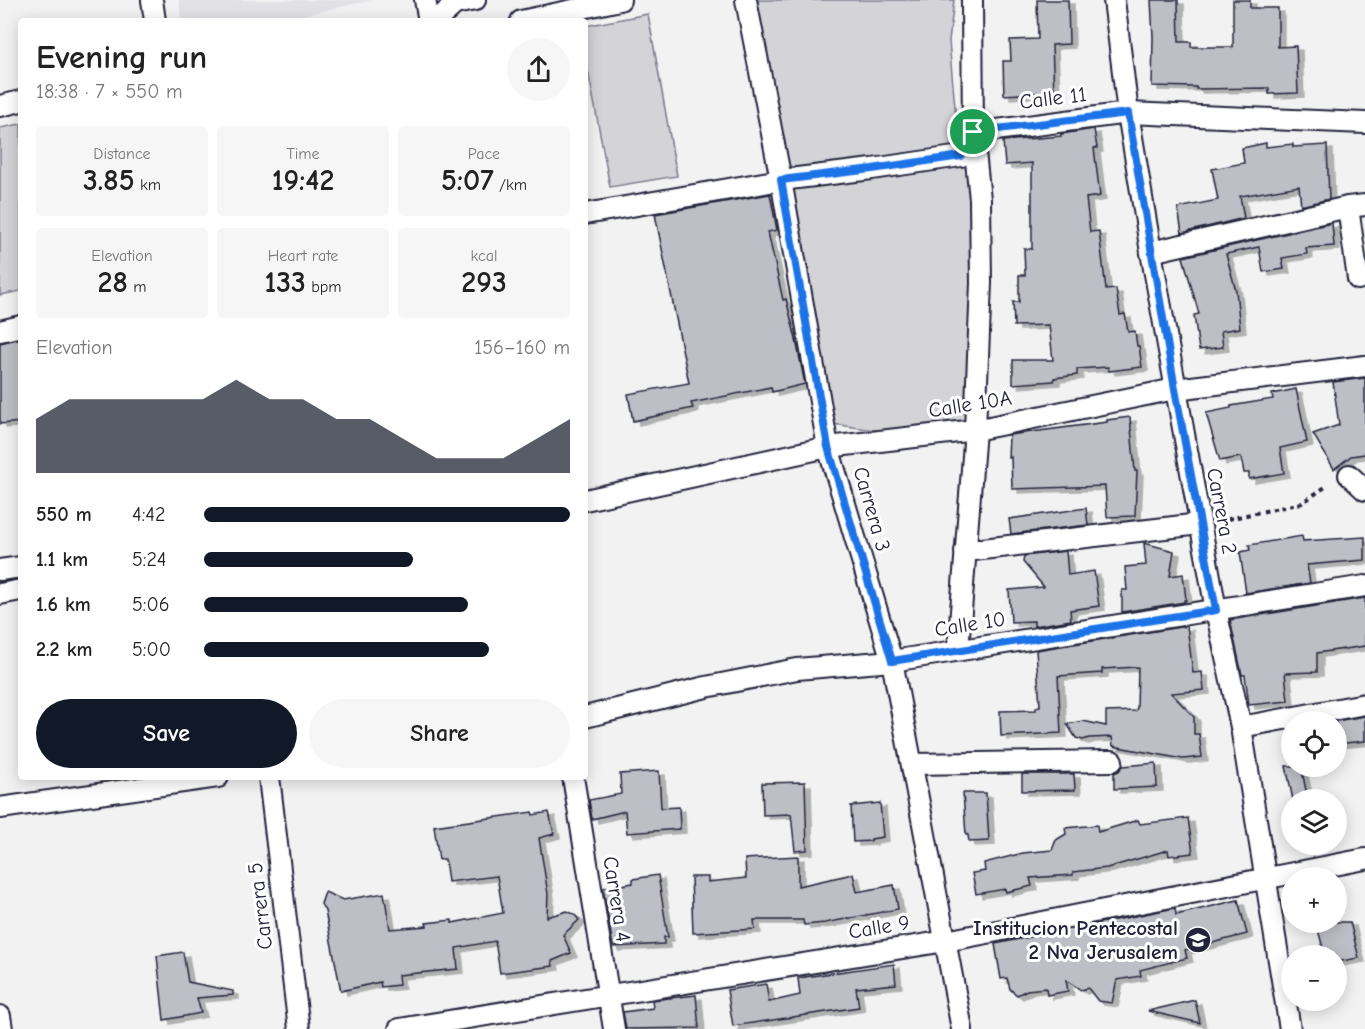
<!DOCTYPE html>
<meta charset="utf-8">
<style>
:root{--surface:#fff;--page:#f6f6f6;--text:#222;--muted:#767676;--accent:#111827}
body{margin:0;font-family:"Comic Neue",sans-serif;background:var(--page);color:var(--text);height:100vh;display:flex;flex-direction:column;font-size:22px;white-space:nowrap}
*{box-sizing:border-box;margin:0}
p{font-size:20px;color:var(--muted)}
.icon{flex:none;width:33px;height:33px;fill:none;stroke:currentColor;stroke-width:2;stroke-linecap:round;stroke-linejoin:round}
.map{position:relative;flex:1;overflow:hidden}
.drawer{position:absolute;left:18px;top:18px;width:570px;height:762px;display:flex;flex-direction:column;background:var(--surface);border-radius:6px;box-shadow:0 3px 15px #0003}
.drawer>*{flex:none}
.fabs{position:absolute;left:1281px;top:711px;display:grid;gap:12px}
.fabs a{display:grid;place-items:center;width:66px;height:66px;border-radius:50%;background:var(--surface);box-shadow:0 3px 15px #0003;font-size:30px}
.pin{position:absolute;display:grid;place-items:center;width:51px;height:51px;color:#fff;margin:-26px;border:3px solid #fff;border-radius:50%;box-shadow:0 2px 6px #0007}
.round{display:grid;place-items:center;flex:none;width:63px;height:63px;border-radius:32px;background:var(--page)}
.headline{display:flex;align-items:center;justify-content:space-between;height:102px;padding:0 18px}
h1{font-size:33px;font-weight:800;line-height:45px}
.metrics{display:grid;grid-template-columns:repeat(3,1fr);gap:9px;height:102px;padding:6px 18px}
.metrics div{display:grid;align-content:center;border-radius:6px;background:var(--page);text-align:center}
.metrics b{font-size:30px;font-weight:800}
.metrics small{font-size:16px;font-weight:400}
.metrics p{font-size:16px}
.chart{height:168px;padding:12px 18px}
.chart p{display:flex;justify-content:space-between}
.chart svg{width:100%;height:108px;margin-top:6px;fill:var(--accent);opacity:.7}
.primary-button{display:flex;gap:12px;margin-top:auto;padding:12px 18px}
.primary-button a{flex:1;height:69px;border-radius:36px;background:var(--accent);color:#fff;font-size:24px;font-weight:800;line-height:69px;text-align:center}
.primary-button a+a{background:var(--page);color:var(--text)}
ul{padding:0 18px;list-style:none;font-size:20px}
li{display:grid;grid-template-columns:96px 72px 1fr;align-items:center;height:45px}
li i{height:15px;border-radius:8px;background:var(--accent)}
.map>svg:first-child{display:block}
.built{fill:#e2e2e6}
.green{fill:#d3d3d8;stroke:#7a7a8a;stroke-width:1.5}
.building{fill:#bebec6;stroke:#22223b;stroke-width:1.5;filter:url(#shadow)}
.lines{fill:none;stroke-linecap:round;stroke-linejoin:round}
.minor-casing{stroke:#22223b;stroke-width:24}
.path{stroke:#22223b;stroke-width:4;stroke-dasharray:4.5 4.5;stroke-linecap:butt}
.minor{stroke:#fff;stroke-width:20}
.route-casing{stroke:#fff;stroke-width:12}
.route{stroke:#1a73e8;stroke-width:8}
.labels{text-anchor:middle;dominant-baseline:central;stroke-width:6;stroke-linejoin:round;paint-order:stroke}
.street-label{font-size:21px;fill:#22223b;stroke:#fff}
.poi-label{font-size:21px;font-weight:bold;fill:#22223b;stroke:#fff;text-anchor:end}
</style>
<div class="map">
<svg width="1365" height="1029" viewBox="0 0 1365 1029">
<defs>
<filter id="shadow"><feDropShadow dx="6" dy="4" stdDeviation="0" flood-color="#0004"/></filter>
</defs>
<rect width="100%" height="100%" fill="#f2f2f3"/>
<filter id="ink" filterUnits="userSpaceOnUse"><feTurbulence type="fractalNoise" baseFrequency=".0167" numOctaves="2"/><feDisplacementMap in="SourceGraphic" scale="12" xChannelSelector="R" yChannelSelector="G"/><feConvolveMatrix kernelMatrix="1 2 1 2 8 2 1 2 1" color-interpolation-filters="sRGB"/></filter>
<g filter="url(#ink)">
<path class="built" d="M 179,0 L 373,0 L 275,21 L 181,21 Z"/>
<g class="green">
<path d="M 758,0 L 954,0 L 949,41 L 959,152 L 842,167 L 787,167 L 763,65 Z"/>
<path d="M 648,14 L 677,176 L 610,187 L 585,54 L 585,26 Z"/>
<path d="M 21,124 L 21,291 L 0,295 L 0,128 Z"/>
<path d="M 967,157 L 975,278 L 970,426 L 874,430 L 833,424 L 788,183 Z"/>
</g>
<g class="building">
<path d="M 1037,0 L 1068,0 L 1069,44 L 1052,45 L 1054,92 L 1004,95 L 1003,61 L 1011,61 L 1010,40 L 1038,39 Z"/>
<path d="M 1151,0 L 1178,0 L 1179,42 L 1191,42 L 1191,47 L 1233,47 L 1233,0 L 1250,0 L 1250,8 L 1278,8 L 1278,47 L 1296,46 L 1298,93 L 1269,94 L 1269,88 L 1196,89 L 1196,87 L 1152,86 L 1153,37 Z"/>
<path d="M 1094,129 L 1097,148 L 1094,148 L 1100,196 L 1086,198 L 1090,232 L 1099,231 L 1106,290 L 1116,289 L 1120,315 L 1125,314 L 1128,332 L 1135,331 L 1137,346 L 1139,346 L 1142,367 L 1109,371 L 1108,367 L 1077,369 L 1077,375 L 1054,378 L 1054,381 L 1013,384 L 1013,360 L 1053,360 L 1049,325 L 1014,326 L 1013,302 L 1019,302 L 1019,275 L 1025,275 L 1024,249 L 1032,249 L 1032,163 L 1005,165 L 1003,141 L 1061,136 L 1061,134 Z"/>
<path d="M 1266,143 L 1266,147 L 1293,144 L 1293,147 L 1327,145 L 1329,199 L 1301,206 L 1299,186 L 1240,196 L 1244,218 L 1182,233 L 1178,208 L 1218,200 L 1212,169 L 1244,163 L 1242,148 Z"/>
<path d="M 770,194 L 777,230 L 768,232 L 783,300 L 786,299 L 795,335 L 805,384 L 772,392 L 771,387 L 691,403 L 693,408 L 633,421 L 628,394 L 689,383 L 655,214 Z"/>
<path d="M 1332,223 L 1334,246 L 1306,248 L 1307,254 L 1282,258 L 1284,269 L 1263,272 L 1259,247 L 1226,254 L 1236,291 L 1240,328 L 1221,331 L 1223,347 L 1199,350 L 1194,315 L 1199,314 L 1183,257 Z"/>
<path d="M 21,338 L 21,422 L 0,424 L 0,343 Z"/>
<path d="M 1365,378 L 1365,454 L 1351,456 L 1334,469 L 1313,434 L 1339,425 L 1333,382 Z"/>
<path d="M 1296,389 L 1307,442 L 1280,448 L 1284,473 L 1249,479 L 1249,473 L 1244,473 L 1241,457 L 1220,461 L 1206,413 L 1231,408 L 1231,406 L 1273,399 L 1272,394 Z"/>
<path d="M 1130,417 L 1135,471 L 1137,471 L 1135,516 L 1107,517 L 1105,486 L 1012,489 L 1011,457 L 1008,458 L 1009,435 L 1107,422 L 1107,420 Z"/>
<path d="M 1086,508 L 1088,525 L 1011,534 L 1009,519 Z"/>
<path d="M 1302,536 L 1303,541 L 1365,537 L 1365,560 L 1307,565 L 1310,583 L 1246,593 L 1240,552 L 1250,550 L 1249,545 Z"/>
<path d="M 1144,543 L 1174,551 L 1170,576 L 1183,574 L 1186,600 L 1184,600 L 1185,602 L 1122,612 L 1122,590 L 1127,590 L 1125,567 L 1146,565 Z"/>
<path d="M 1066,551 L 1068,575 L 1094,571 L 1099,606 L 1070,610 L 1071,620 L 1034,626 L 1034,621 L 1011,622 L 1009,590 L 1044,587 L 1023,562 L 1024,556 Z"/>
<path d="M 1365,598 L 1365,646 L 1317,653 L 1317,672 L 1285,673 L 1288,701 L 1249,705 L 1245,675 L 1242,675 L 1230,620 Z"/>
<path d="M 1187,626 L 1193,673 L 1202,672 L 1204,690 L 1171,693 L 1194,717 L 1194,734 L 1199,734 L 1202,757 L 1183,759 L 1113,746 L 1112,737 L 1089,738 L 1083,740 L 1076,738 L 1067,724 L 1083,721 L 1106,726 L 1106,712 L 1135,711 L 1137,708 L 1138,667 L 1102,669 L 1102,673 L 1058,676 L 1061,733 L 1001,736 L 1000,711 L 1036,710 L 1036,707 L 1040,706 L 1036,650 Z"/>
<path d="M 1365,716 L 1365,741 L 1336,744 L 1336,721 Z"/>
<path d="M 1156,763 L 1157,787 L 1114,789 L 1114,773 L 1119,771 L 1123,766 Z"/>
<path d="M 1286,766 L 1301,766 L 1308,800 L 1293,800 Z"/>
<path d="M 659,771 L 661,808 L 679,807 L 680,829 L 627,833 L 625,811 L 592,819 L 589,800 L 621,794 L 620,774 Z"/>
<path d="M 1022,774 L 1074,774 L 1075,790 L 1022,791 Z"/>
<path d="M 805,782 L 807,850 L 795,851 L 791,814 L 763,815 L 762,783 Z"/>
<path d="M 963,793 L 986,793 L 989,841 L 969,842 L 968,835 L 966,835 Z"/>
<path d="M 880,803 L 883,837 L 871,839 L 871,841 L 853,842 L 851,806 Z"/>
<path d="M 532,812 L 533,815 L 549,812 L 554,834 L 539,838 L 548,894 L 547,917 L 567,911 L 574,914 L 579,920 L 563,935 L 571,953 L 552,961 L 553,966 L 500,973 L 495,941 L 456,948 L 458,969 L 398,975 L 399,985 L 381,987 L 380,982 L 341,991 L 325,911 L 321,904 L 325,892 L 343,900 L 384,893 L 390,929 L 427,926 L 426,923 L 452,920 L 452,923 L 503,913 L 497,876 L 448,882 L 445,859 L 439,860 L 434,826 Z"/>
<path d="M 1188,818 L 1193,853 L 1169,856 L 1168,850 L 1107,868 L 1073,872 L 1073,875 L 1030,878 L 1032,886 L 1006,892 L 1005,889 L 976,894 L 972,873 L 985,871 L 984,863 L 1023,853 L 1052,850 L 1056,840 L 1066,834 L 1065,828 L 1097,825 L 1098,832 L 1138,820 L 1140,824 Z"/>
<path d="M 798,856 L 798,886 L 853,874 L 857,892 L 894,885 L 898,909 L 825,923 L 804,925 L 803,920 L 754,920 L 755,929 L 693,933 L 691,877 L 708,877 L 708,882 L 746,878 L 745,859 Z"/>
<path d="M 658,875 L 668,937 L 664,937 L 664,944 L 613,947 L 603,888 L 633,883 L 633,879 Z"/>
<path d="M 1238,900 L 1247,934 L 1185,950 L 1187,958 L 1140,970 L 1141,976 L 1117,980 L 1112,1003 L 1098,1001 L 1088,988 L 1081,990 L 1066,980 L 1068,991 L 1047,995 L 1046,988 L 1027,990 L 1017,995 L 1010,989 L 1007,978 L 1001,979 L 995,944 L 1175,908 L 1176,915 Z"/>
<path d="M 1316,922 L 1350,922 L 1359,958 L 1336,962 L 1336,956 L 1325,956 Z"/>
<path d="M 183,952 L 188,982 L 233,991 L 233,995 L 197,998 L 201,1013 L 164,1020 L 157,956 Z"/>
<path d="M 894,964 L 896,984 L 856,988 L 859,1007 L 733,1026 L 727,990 L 766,984 L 769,1002 L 800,995 L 798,978 Z"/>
<path d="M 696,995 L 699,1028 L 626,1029 L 623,1012 L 653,1008 L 652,1000 Z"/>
<path d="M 1195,1000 L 1200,1023 L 1148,1011 Z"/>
</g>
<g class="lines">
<defs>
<g id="minor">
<path d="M 152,0 L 155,21"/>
<path d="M 425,0 L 429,21"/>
<path d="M 746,0 L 781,180 L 828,447 L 892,661 L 962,1029"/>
<path d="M 1114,0 L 1128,113 L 1151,252 L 1216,610 L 1241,727 L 1290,1029"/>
<path d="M 436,21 L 455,4 L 475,0"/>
<path d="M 521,21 L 620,0"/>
<path d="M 0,106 L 21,101"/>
<path d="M 1348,207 L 1358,279"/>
<path d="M 585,214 L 781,180 L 872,169 L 961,156 L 973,133 L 1128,113 L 1365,123"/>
<path d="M 1151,252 L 1348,207 L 1365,205"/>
<path d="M 0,331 L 21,326"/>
<path d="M 1349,475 L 1365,490"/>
<path d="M 585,500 L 828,447 L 975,430 L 1175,389 L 1365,366"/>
<path d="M 965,551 L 1200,524"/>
<path d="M 0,570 L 21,567"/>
<path d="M 0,594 L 21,590"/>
<path d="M 958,650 L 975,430 L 981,283 L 980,199 L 973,133 L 972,0"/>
<path d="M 585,717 L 706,687 L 797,669 L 892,661 L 1365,586"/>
<path d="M 1241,727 L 1365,704"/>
<path d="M 912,764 L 1112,761"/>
<path d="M 269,777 L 299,1029"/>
<path d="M 573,777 L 614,1029"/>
<path d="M 0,808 L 218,777"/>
<path d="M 0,1016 L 2,1029"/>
<path d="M 399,1029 L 946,941 L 1365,859"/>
</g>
</defs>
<use href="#minor" class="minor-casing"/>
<path class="path" d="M 1219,521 L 1302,503 L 1328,485"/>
<use href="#minor" class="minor"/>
</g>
</g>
<g class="lines" filter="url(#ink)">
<defs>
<path id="route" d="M 1128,113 L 1175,389 L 1216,610 L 892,661 L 828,447 L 781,180 L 872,169 L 961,156 L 973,132 Z"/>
</defs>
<use href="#route" class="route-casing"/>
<use href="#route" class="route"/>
</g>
<defs>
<symbol id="school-disc" viewBox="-11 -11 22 22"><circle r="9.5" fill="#22223b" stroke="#fff"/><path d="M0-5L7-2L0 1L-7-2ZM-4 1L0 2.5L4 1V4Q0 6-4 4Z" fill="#fff"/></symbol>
</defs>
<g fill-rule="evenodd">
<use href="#school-disc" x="1183" y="925" width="30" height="30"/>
</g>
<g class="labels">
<g class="street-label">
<text transform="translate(1053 98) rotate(-7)">Calle 11</text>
<text transform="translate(970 404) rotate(-9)">Calle 10A</text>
<text transform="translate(872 509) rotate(74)">Carrera 3</text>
<text transform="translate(1222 511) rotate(79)">Carrera 2</text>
<text transform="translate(970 624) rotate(-9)">Calle 10</text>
<text transform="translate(617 899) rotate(81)">Carrera 4</text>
<text transform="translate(260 906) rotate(-97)">Carrera 5</text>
<text transform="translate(879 927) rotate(-9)">Calle 9</text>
</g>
<g class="poi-label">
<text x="1178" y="928">Institucion Pentecostal<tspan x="1178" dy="24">2 Nva Jerusalem</tspan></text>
</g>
</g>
</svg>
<div class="fabs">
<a><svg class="icon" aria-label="locate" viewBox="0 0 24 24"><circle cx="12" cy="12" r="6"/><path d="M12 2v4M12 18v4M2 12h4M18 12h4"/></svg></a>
<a><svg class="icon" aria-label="layers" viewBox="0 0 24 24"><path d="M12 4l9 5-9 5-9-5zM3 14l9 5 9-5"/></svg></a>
<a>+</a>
<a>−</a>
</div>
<div class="pin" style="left:973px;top:132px;background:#1e9e55"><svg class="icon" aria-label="arrive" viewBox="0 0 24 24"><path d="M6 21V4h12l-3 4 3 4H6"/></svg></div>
<section class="drawer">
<div class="headline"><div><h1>Evening run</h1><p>18:38 · 7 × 550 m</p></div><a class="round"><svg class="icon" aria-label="share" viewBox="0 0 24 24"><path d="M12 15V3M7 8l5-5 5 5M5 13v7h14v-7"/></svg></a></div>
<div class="metrics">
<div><p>Distance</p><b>3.85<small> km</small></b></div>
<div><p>Time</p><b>19:42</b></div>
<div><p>Pace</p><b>5:07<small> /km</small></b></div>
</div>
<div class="metrics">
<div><p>Elevation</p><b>28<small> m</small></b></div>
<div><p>Heart rate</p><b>133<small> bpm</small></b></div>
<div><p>kcal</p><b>293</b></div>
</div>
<div class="chart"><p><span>Elevation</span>156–160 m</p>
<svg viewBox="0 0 160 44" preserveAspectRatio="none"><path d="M0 44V22L10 14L20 14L30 14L40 14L50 14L60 6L70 14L80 14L90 22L100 22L110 30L120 38L130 38L140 38L150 30L160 22V44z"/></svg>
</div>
<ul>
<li><b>550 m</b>4:42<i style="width:100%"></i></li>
<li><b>1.1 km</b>5:24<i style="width:57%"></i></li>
<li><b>1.6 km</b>5:06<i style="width:72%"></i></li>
<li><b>2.2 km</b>5:00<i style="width:78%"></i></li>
</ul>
<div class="primary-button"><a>Save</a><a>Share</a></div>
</section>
</div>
